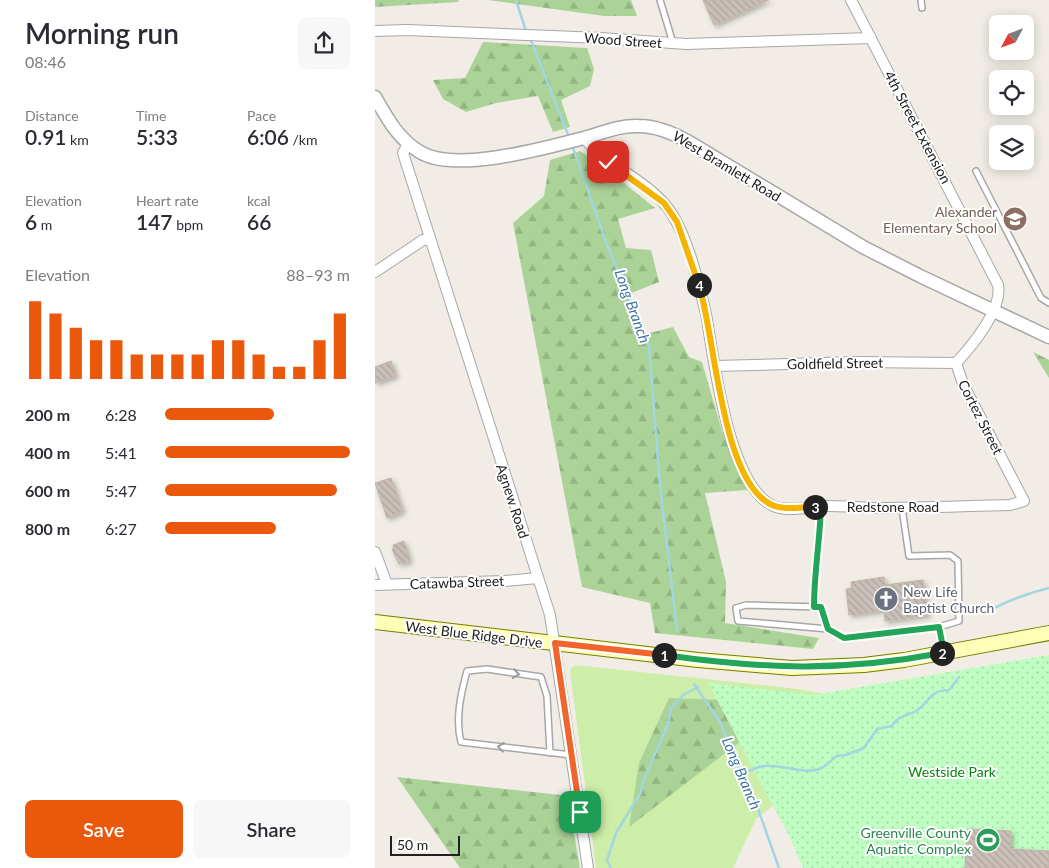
<!DOCTYPE html>
<meta charset="utf-8">
<style>
:root{--surface:#fff;--page:#f7f7f7;--text:#2b2b33;--muted:#7c7c81;--accent:#ea580c}
body{margin:0;font-family:Lato,sans-serif;background:var(--page);color:var(--text);height:100vh;display:flex;flex-direction:column;font-size:19px;white-space:nowrap}
*{box-sizing:border-box;margin:0}
p{font-size:16px;color:var(--muted)}
.icon{flex:none;width:28px;height:28px;fill:none;stroke:currentColor;stroke-width:2;stroke-linecap:round;stroke-linejoin:round}
.map{position:relative;flex:1;overflow:hidden}
.side{display:flex;flex-direction:column;background:var(--surface);width:375px}
.side>*{flex:none}
.needle{width:32px;rotate:229deg}
.tools{position:absolute;left:614px;top:15px;display:grid;gap:10px}
.tools a{display:grid;place-items:center;width:45px;height:45px;border-radius:8px;background:var(--surface);box-shadow:0 2px 12px #0003;font-size:25px}
.scale{position:absolute;left:15px;bottom:12px;width:70px;box-sizing:border-box;padding-left:5px;border:2px solid #202020;border-top:0;font-size:14px;line-height:18px;white-space:nowrap;color:#202020;-webkit-text-stroke:4px #fff;paint-order:stroke}
.pin{position:absolute;display:grid;place-items:center;width:42px;height:42px;color:#fff;margin:-21px;border-radius:10px;box-shadow:0 2px 8px #0006}
.km{position:absolute;width:25px;height:25px;margin:-12px;border-radius:50%;background:#222;color:#fff;font-size:14px;line-height:25px;text-align:center}
.round{display:grid;place-items:center;flex:none;width:52px;height:52px;border-radius:8px;background:var(--page)}
.overview{display:flex;align-items:center;justify-content:space-between;height:85px;padding:0 25px}
h1{font-size:28px;font-weight:600;line-height:38px}
.figures{display:grid;grid-template-columns:repeat(3,1fr);gap:8px;height:85px;padding:5px 25px}
.figures div{display:grid;align-content:center}
.figures b{font-size:21px;font-weight:600}
.figures small{font-size:14px;font-weight:400}
.figures p{font-size:14px}
.chart{height:140px;padding:10px 25px}
.chart p{display:flex;justify-content:space-between}
.chart svg{width:100%;height:90px;margin-top:5px;stroke:var(--accent);stroke-width:6}
.button{display:flex;gap:10px;margin-top:auto;padding:10px 25px}
.button a{flex:1;height:58px;border-radius:8px;background:var(--accent);color:#fff;font-size:20px;font-weight:600;line-height:58px;text-align:center}
.button a+a{background:var(--page);color:var(--text)}
ul{padding:0 25px;list-style:none;font-size:16px}
li{display:grid;grid-template-columns:80px 60px 1fr;align-items:center;height:38px}
li i{height:12px;border-radius:6px;background:var(--accent)}
main{display:flex;flex:1;min-height:0}
.map>svg:first-child{display:block}
.grass{fill:#cdeea8;fill-rule:evenodd}
.forest{fill:url(#forest-firs)}
.park{fill:url(#park-dots)}
.lines{fill:none;stroke-linecap:round;stroke-linejoin:round}
.stream{stroke:#a3d5e2;stroke-width:2.5}
.building{fill:url(#building-back-hatch);stroke:#c4b3a7;filter:url(#shadow)}
.service-casing{stroke:#a7a7a7;stroke-width:8}
.minor-casing{stroke:#a7a7a7;stroke-width:12}
.tertiary-casing{stroke:#a7a7a7;stroke-width:15}
.secondary-casing{stroke:#747e00;stroke-width:16}
.service{stroke:#fff;stroke-width:5}
.minor{stroke:#fff;stroke-width:10}
.tertiary{stroke:#fff;stroke-width:12}
.secondary{stroke:#fdfeb7;stroke-width:14}
.oneway{stroke:#9b9b9b}
.split-1-casing{stroke:#fff;stroke-width:10}
.split-2-casing{stroke:#fff;stroke-width:10}
.split-3-casing{stroke:#fff;stroke-width:10}
.split-4-casing{stroke:#fff;stroke-width:10}
.split-5-casing{stroke:#fff;stroke-width:10}
.split-1{stroke:#f0652b;stroke-width:6}
.split-2{stroke:#22a559;stroke-width:6}
.split-3{stroke:#22a559;stroke-width:6}
.split-4{stroke:#f5b400;stroke-width:6}
.split-5{stroke:#f5b400;stroke-width:6}
.labels{text-anchor:middle;dominant-baseline:central;stroke-width:4;stroke-linejoin:round;paint-order:stroke}
.street-label{font-size:14px;fill:#202020;stroke:#fff}
.education-label{font-size:14px;fill:#785e54;stroke:#fff;text-anchor:end}
.worship-label{font-size:14px;fill:#5b616d;stroke:#fff;text-anchor:start}
.park-label{font-size:14px;fill:#04880a;stroke:#fff}
.leisure-label{font-size:14px;fill:#27864d;stroke:#fff;text-anchor:end}
.water-label{font-size:15px;font-style:italic;fill:#3f76a6;stroke:#fff}
</style>
<main>
<section class="side">
<div class="overview"><div><h1>Morning run</h1><p>08:46</p></div><a class="round"><svg class="icon" aria-label="share" viewBox="0 0 24 24"><path d="M12 15V3M7 8l5-5 5 5M5 13v7h14v-7"/></svg></a></div>
<div class="figures">
<div><p>Distance</p><b>0.91<small> km</small></b></div>
<div><p>Time</p><b>5:33</b></div>
<div><p>Pace</p><b>6:06<small> /km</small></b></div>
</div>
<div class="figures">
<div><p>Elevation</p><b>6<small> m</small></b></div>
<div><p>Heart rate</p><b>147<small> bpm</small></b></div>
<div><p>kcal</p><b>66</b></div>
</div>
<div class="chart"><p><span>Elevation</span>88–93 m</p>
<svg viewBox="0 0 160 44" preserveAspectRatio="none"><path d="M5 44V6M15 44V12M25 44V19M35 44V25M45 44V25M55 44V32M65 44V32M75 44V32M85 44V32M95 44V25M105 44V25M115 44V32M125 44V38M135 44V38M145 44V25M155 44V12"/></svg>
</div>
<ul>
<li><b>200 m</b>6:28<i style="width:59%"></i></li>
<li><b>400 m</b>5:41<i style="width:100%"></i></li>
<li><b>600 m</b>5:47<i style="width:93%"></i></li>
<li><b>800 m</b>6:27<i style="width:60%"></i></li>
</ul>
<div class="button"><a>Save</a><a>Share</a></div>
</section>
<div class="map">
<svg width="674" height="868" viewBox="0 0 674 868">
<defs>
<pattern id="forest-firs" width="22" height="20" patternUnits="userSpaceOnUse" patternTransform="scale(1.25)"><rect width="22" height="20" fill="#abd397"/><path d="M5 1l3.5 6h-7zM16 11l3.5 6h-7z" fill="#93b582"/></pattern>
<pattern id="park-dots" width="8" height="8" patternUnits="userSpaceOnUse" patternTransform="scale(1.25)"><rect width="8" height="8" fill="#c0fdc3"/><path d="M2 2h.1M6 6h.1" fill="none" stroke="#a5d9a7" stroke-width="1.8" stroke-linecap="round"/></pattern>
<pattern id="building-back-hatch" width="6" height="6" patternUnits="userSpaceOnUse" patternTransform="scale(1.25)"><rect width="6" height="6" fill="#c9bfb8"/><path d="M-1 5l2 2M0 0l6 6M5-1l2 2" fill="none" stroke="#aca49e"/></pattern>
<filter id="shadow"><feDropShadow dx="2.5" dy="2.5" stdDeviation="2.5" flood-color="#0004"/></filter>
</defs>
<rect width="100%" height="100%" fill="#f1ede6"/>
<path class="grass" d="M 200,665 L 414,688 L 493,700 L 451,765 L 381,819 L 358,868 L 221,868 L 195,672 L 196,668 ZM 294,698 L 416,703 L 348,753 Z"/>
<g class="forest">
<path d="M 0,0 L 83,0 L 84,2 L 0,7 Z"/>
<path d="M 113,0 L 256,0 L 262,16 L 229,16 Z"/>
<path d="M 108,42 L 212,48 L 219,69 L 215,86 L 186,100 L 195,127 L 178,132 L 163,96 L 121,103 L 91,112 L 68,99 L 58,80 L 90,78 Z"/>
<path d="M 205,151 L 225,164 L 280,208 L 243,219 L 251,248 L 276,250 L 284,282 L 254,294 L 271,334 L 298,327 L 314,357 L 327,362 L 347,431 L 372,490 L 330,493 L 351,582 L 350,623 L 444,638 L 438,649 L 280,633 L 275,603 L 207,587 L 138,223 L 169,196 L 175,160 Z"/>
<path d="M 658,352 L 674,360 L 674,378 Z"/>
<path d="M 294,698 L 417,702 L 254,827 L 264,763 Z"/>
<path d="M 22,777 L 185,795 L 193,798 L 205,868 L 85,868 Z"/>
</g>
<path class="park" d="M 674,655 L 674,868 L 428,868 L 413,834 L 333,683 L 438,695 Z"/>
<g class="lines">
<g class="stream">
<path d="M 141,0 L 151,31"/>
<path d="M 155,38 L 194,137"/>
<path d="M 197,145 L 231,242 L 274,346 L 285,485 L 302,630"/>
<path d="M 609,614 C 630,601 650,594 674,588"/>
<path d="M 319,684 L 345,722 L 383,809 L 404,868"/>
<path d="M 367,774 C 374,772 382,766 389,766 C 408,764 427,775 444,769 C 453,766 455,760 462,756 L 471,755 L 489,748 L 502,729 L 517,726 C 522,716 532,716 541,711 C 554,703 554,690 574,690 L 584,677"/>
<path d="M 236,868 L 232,860 L 241,833 L 266,792 L 268,781 L 293,724 L 296,708 L 308,695 L 323,687"/>
</g>
</g>
<g class="building">
<path d="M 328,0 L 394,0 L 339,25 Z"/>
<path d="M 16,361 L 21,376 L 0,383 L 0,367 Z"/>
<path d="M 16,478 L 28,511 L 12,518 L 0,483 Z"/>
<path d="M 29,541 L 35,561 L 24,564 L 17,549 L 19,548 L 18,545 Z"/>
<path d="M 509,577 L 510,585 L 548,580 L 553,615 L 510,621 L 509,610 L 474,615 L 471,589 L 477,588 L 476,582 Z"/>
<path d="M 592,829 L 636,831 L 635,849 L 674,851 L 674,868 L 590,868 Z"/>
</g>
<g class="lines">
<defs>
<g id="service">
<path d="M 285,0 L 298,43"/>
<path d="M 546,0 L 547,8"/>
<path d="M 601,171 L 666,298 L 674,303"/>
<path d="M 439,607 C 439,573 445,540 446,506"/>
<path d="M 564,627 L 569,651"/>
<path d="M 453,629 L 446,607 L 371,605 L 361,608 L 363,621 L 453,629 L 469,638 L 564,627 L 584,621 L 583,561 L 575,555 L 534,556 L 527,508"/>
<path d="M 175,753 L 172,696 L 166,677 L 112,669 L 92,671 C 86,693 80,719 86,742 L 196,755"/>
</g>
<g id="minor">
<path d="M 0,31 L 32,30 L 226,38 L 311,44 L 496,38"/>
<path d="M 209,138 C 234,168 277,182 297,214 C 312,237 325,286 331,314 C 339,358 353,490 401,507 C 416,512 437,506 453,506 C 468,506 484,507 499,508 C 544,508 589,506 635,505 L 649,501 L 588,384 L 581,363 C 596,347 628,309 623,285 L 476,0"/>
<path d="M 33,144 L 28,153 L 175,615 L 213,868"/>
<path d="M 0,272 L 48,240 L 54,240"/>
<path d="M 340,366 L 483,362 L 581,363"/>
<path d="M 0,552 L 12,584"/>
<path d="M 0,585 L 130,581 L 163,578"/>
</g>
<path id="tertiary" d="M 0,97 C 12,118 23,139 45,152 C 79,173 167,149 205,139 C 225,134 243,125 264,126 C 282,126 298,133 314,142 L 488,247 L 545,276 L 674,337"/>
<path id="secondary" d="M 0,622 L 323,660 L 417,668 L 489,665 L 529,660 L 674,633"/>
</defs>
<use href="#service" class="service-casing"/>
<use href="#minor" class="minor-casing"/>
<use href="#tertiary" class="tertiary-casing"/>
<use href="#secondary" class="secondary-casing"/>
<use href="#service" class="service"/>
<use href="#minor" class="minor"/>
<use href="#tertiary" class="tertiary"/>
<use href="#secondary" class="secondary"/>
</g>
<defs><path id="oneway-chevron" d="M-2-3.5L2.5 0L-2 3.5" fill="none" stroke-width="1.6" stroke-linecap="round" stroke-linejoin="round" transform="scale(1.25)"/></defs>
<g class="oneway">
<use href="#oneway-chevron" transform="translate(141 674) rotate(9)"/>
<use href="#oneway-chevron" transform="translate(126 747) rotate(-173)"/>
</g>
<g class="lines">
<defs>
<path id="split-1" d="M 205,812 L 180,643 L 289,655"/>
<path id="split-2" d="M 289,655 C 388,669 467,672 567,653"/>
<path id="split-3" d="M 440,507 L 446,506 C 445,540 439,573 439,607 L 446,607 L 453,629 L 469,638 L 564,627 L 569,652 L 567,653"/>
<path id="split-4" d="M 324,285 C 340,336 346,478 395,504 C 408,511 425,507 440,507"/>
<path id="split-5" d="M 233,162 L 289,203 L 302,222 L 324,285"/>
</defs>
<use href="#split-1" class="split-1-casing"/>
<use href="#split-2" class="split-2-casing"/>
<use href="#split-3" class="split-3-casing"/>
<use href="#split-4" class="split-4-casing"/>
<use href="#split-5" class="split-5-casing"/>
<use href="#split-1" class="split-1"/>
<use href="#split-2" class="split-2"/>
<use href="#split-3" class="split-3"/>
<use href="#split-4" class="split-4"/>
<use href="#split-5" class="split-5"/>
</g>
<defs>
<symbol id="school-disc" viewBox="-11 -11 22 22"><circle r="9.5" fill="#8d6e63" stroke="#fff"/><path d="M0-5L7-2L0 1L-7-2ZM-4 1L0 2.5L4 1V4Q0 6-4 4Z" fill="#fff"/></symbol>
<symbol id="church-disc" viewBox="-11 -11 22 22"><circle r="9.5" fill="#6b7280" stroke="#fff"/><path d="M-1.2-6h2.4v3.5h3.3v2.4h-3.3V6h-2.4V-.1h-3.3v-2.4h3.3Z" fill="#fff"/></symbol>
<symbol id="stadium-disc" viewBox="-11 -11 22 22"><circle r="9.5" fill="#2e9e5b" stroke="#fff"/><path d="M0-5a6.5 5 0 1 0 0 10a6.5 5 0 1 0 0-10ZM-3.5-1.8h7v3.6h-7Z" fill="#fff"/></symbol>
</defs>
<g fill-rule="evenodd">
<use href="#school-disc" x="626" y="205" width="28" height="28"/>
<use href="#church-disc" x="497" y="585" width="28" height="28"/>
<use href="#stadium-disc" x="599" y="826" width="28" height="28"/>
</g>
<g class="labels">
<g class="street-label">
<text transform="translate(248 40) rotate(4)">Wood Street</text>
<text transform="translate(543 127) rotate(62)">4th Street Extension</text>
<text transform="translate(352 166) rotate(31)">West Bramlett Road</text>
<text transform="translate(460 363) rotate(-1)">Goldfield Street</text>
<text transform="translate(606 417) rotate(63)">Cortez Street</text>
<text transform="translate(138 501) rotate(72)">Agnew Road</text>
<text x="518" y="506">Redstone Road</text>
<text transform="translate(82 582) rotate(-2)">Catawba Street</text>
<text transform="translate(99 634) rotate(7)">West Blue Ridge Drive</text>
</g>
<g class="education-label">
<text x="622" y="211">Alexander<tspan x="622" dy="16">Elementary School</tspan></text>
</g>
<g class="worship-label">
<text x="528" y="591">New Life<tspan x="528" dy="16">Baptist Church</tspan></text>
</g>
<g class="park-label">
<text x="577" y="771">Westside Park</text>
</g>
<g class="leisure-label">
<text x="596" y="832">Greenville County<tspan x="596" dy="16">Aquatic Complex</tspan></text>
</g>
<g class="water-label">
<text transform="translate(258 306) rotate(70)">Long Branch</text>
<text transform="translate(367 773) rotate(67)">Long Branch</text>
</g>
</g>
</svg>
<div class="tools">
<a><svg class="needle" viewBox="-14 -14 28 28"><path d="M0-13l5 13h-10z" fill="#e53935"/><path d="M0 13l5-13h-10z" fill="#7c7c81"/></svg></a>
<a><svg class="icon" aria-label="locate" viewBox="0 0 24 24"><circle cx="12" cy="12" r="6"/><path d="M12 2v4M12 18v4M2 12h4M18 12h4"/></svg></a>
<a><svg class="icon" aria-label="layers" viewBox="0 0 24 24"><path d="M12 4l9 5-9 5-9-5zM3 14l9 5 9-5"/></svg></a>
</div>
<div class="scale">50 m</div>
<div class="pin" style="left:205px;top:812px;background:#1e9e55"><svg class="icon" aria-label="arrive" viewBox="0 0 24 24"><path d="M6 21V4h12l-3 4 3 4H6"/></svg></div>
<div class="pin" style="left:233px;top:162px;background:#d93025"><svg class="icon" aria-label="check" viewBox="0 0 24 24"><path d="M5 12l5 5 9-10"/></svg></div>
<b class="km" style="left:289px;top:655px">1</b>
<b class="km" style="left:567px;top:653px">2</b>
<b class="km" style="left:440px;top:507px">3</b>
<b class="km" style="left:324px;top:285px">4</b>
</div>
</main>
